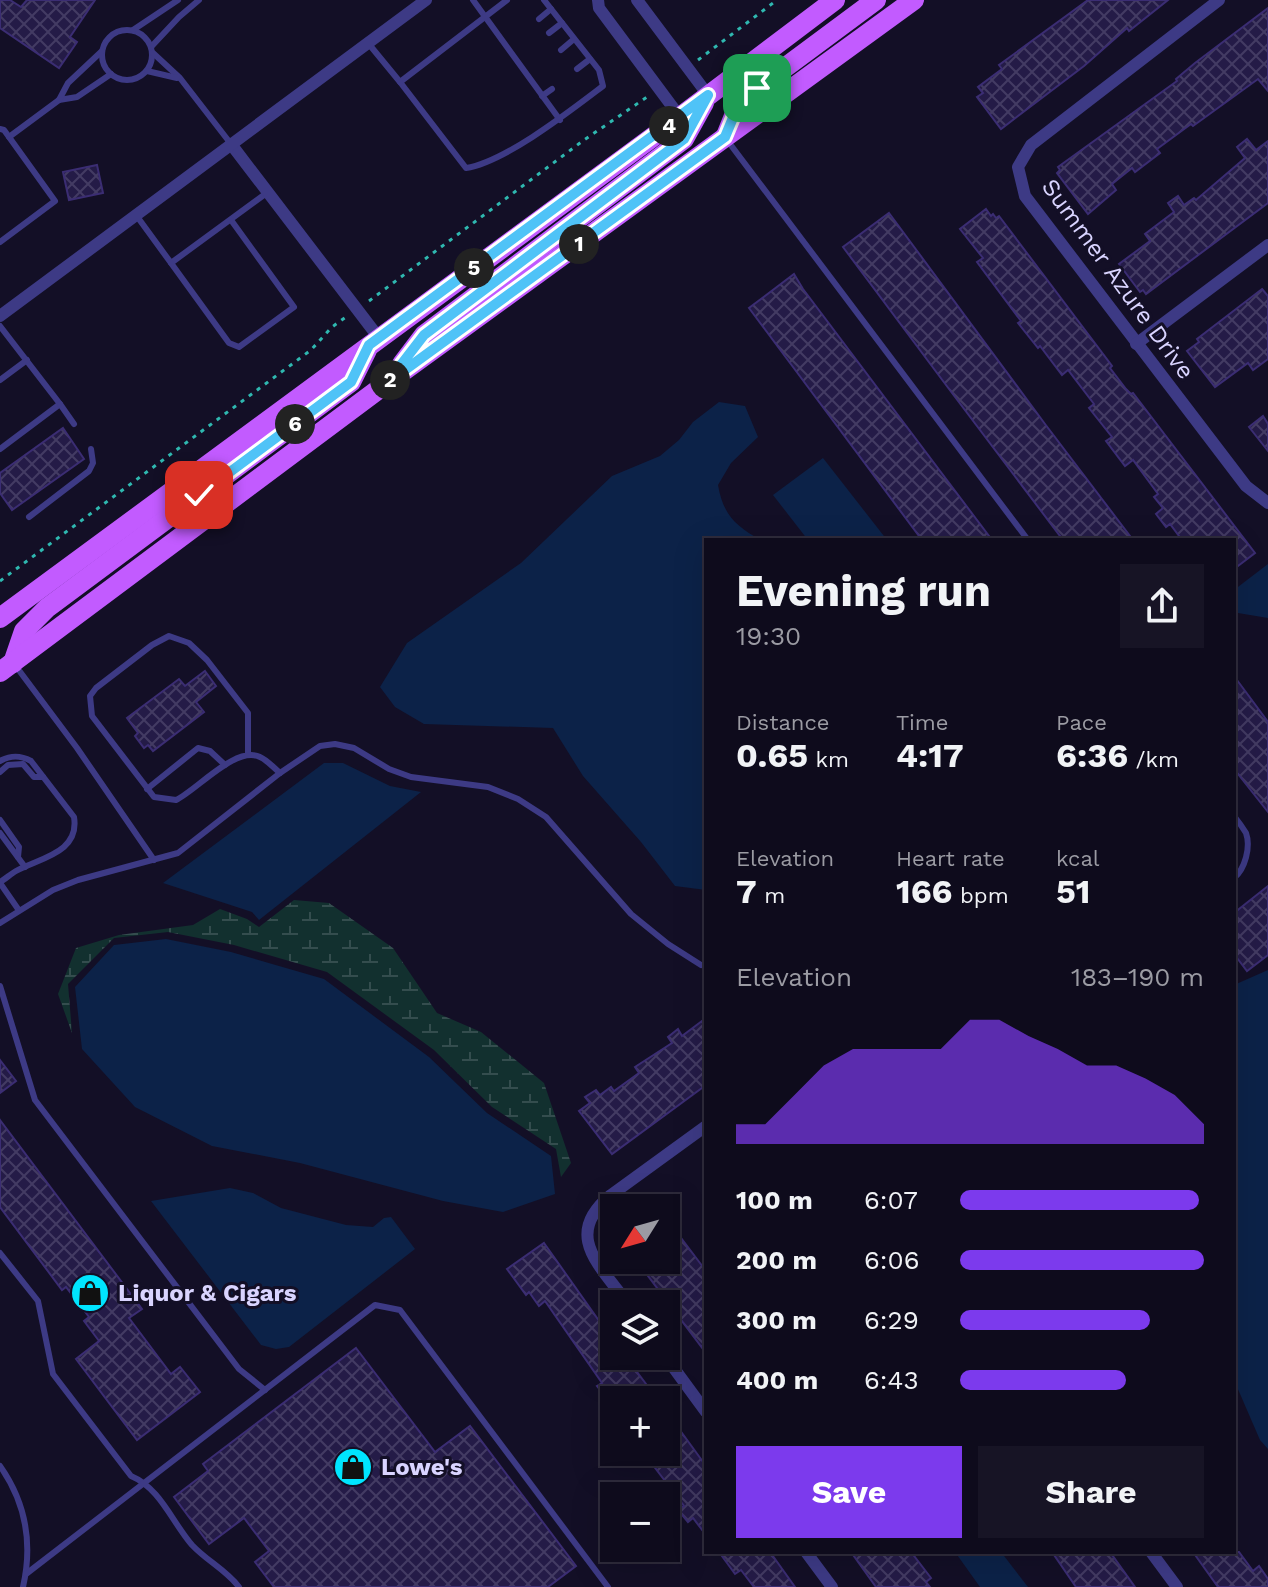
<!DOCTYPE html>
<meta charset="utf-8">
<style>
:root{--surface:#0e0b1c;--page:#171425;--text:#f1f3f6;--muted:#9b9ba3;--line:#2e2b3b;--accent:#7c3aed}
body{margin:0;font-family:"Work Sans",sans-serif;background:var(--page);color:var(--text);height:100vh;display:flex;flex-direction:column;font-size:30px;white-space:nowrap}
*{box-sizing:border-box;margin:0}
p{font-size:26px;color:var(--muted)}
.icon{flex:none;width:44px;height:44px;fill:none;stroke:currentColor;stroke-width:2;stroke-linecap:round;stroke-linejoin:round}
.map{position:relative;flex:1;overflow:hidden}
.sheet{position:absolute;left:704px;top:538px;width:532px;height:1016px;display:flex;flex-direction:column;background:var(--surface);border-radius:0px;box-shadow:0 8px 32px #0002,0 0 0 2px var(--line)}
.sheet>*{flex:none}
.needle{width:52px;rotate:233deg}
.fabs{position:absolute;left:600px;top:1194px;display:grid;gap:16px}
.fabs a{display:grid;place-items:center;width:80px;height:80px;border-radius:0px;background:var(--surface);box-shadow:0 8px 32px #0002,0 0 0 2px var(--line);font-size:40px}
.pin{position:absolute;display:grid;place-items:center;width:68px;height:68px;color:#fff;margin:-34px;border-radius:16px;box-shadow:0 4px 12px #0006}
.km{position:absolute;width:40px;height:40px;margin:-20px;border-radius:50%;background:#222;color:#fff;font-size:22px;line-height:40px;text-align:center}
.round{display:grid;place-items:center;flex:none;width:84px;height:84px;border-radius:0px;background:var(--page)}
.headline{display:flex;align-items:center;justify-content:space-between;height:136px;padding:0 32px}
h1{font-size:44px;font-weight:700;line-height:60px}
.stats{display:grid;grid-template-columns:repeat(3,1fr);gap:12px;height:136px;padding:8px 32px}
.stats div{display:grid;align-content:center}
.stats b{font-size:34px;font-weight:700}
.stats small{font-size:22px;font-weight:400}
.stats p{font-size:22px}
.chart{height:224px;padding:16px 32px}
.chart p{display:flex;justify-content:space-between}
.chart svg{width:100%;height:144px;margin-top:8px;fill:var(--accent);opacity:.7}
.primary-button{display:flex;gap:16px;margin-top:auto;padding:16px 32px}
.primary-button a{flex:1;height:92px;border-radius:0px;background:var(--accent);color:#fff;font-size:32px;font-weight:700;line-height:92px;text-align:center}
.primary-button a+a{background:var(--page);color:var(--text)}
ul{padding:0 32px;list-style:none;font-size:26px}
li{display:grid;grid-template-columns:128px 96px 1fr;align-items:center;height:60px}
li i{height:20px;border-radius:10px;background:var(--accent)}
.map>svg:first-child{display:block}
.wetland{fill:url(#wetland-marsh)}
.water{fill:#0c2248}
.building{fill:url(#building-cross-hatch);stroke:#3b2d73;stroke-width:2}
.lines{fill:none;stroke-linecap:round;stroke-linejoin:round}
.path{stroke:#2fb8b0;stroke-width:3;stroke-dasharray:4 6;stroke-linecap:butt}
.lane{stroke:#3d3a85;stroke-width:6}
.street{stroke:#3d3a85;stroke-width:12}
.primary{stroke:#c25bff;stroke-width:20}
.route-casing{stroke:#fff;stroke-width:16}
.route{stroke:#4fc3f7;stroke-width:10}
.labels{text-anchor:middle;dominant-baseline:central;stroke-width:6;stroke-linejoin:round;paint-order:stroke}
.street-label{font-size:24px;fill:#d9d4ff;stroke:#130f26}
.poi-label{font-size:24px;font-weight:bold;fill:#d9d4ff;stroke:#130f26;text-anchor:start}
</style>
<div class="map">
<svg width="1268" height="1587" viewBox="0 0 1268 1587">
<defs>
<pattern id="wetland-marsh" width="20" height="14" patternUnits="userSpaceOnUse" patternTransform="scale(2)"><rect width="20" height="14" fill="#12302f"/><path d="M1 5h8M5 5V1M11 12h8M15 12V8" fill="none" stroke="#344d4e"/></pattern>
<pattern id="building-cross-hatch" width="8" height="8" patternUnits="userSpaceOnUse" patternTransform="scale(2)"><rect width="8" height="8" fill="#241b47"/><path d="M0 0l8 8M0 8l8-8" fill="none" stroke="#433b63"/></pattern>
</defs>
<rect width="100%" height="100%" fill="#130f26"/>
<path class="wetland" d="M 294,900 L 329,903 L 393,948 L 437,1013 L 481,1032 L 544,1083 L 571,1163 L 561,1177 L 556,1149 L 492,1107 L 434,1050 L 327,972 L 234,945 L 168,932 L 114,938 L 68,984 L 72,1033 L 58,994 L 76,948 L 119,935 L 193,925 L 220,909 L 247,919 L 259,927 Z"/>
<g class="water">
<path d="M 719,402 L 745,406 L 758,437 L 731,463 L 718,485 C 723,514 735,526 761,540 L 706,540 L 706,890 L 675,886 L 641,842 L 583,776 L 553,728 L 424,724 L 395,707 L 380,687 L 407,643 L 521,563 L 612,476 L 660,456 L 679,440 L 693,422 Z"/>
<path d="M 823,458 L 887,540 L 808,540 L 773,495 Z"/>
<path d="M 1268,564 L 1268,618 L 1238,613 L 1234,609 L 1234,590 Z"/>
<path d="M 324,763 L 343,763 L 390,786 L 421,792 L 259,920 L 252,912 L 163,883 Z"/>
<path d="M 166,939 L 231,952 L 324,979 L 429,1057 L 487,1113 L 551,1156 L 555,1194 L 503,1212 L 443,1201 L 300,1163 L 212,1146 L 135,1107 L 82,1049 L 75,987 L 114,945 Z"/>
<path d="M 1268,970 L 1268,1449 L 1260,1440 L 1234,1380 L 1234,985 Z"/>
<path d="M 230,1188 L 253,1193 L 281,1208 L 346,1225 L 373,1227 L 384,1218 L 391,1217 L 415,1249 L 289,1347 L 276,1349 L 261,1345 L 151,1201 Z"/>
<path d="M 955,1552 L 1001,1552 L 1028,1587 L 980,1587 Z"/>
</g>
<g class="building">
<path d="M 0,0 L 10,0 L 21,7 L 27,0 L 95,0 L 70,37 L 77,42 L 59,68 L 0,28 Z"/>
<path d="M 1088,0 L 1168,0 L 1129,31 L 1127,28 L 1084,66 L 1001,129 L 977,97 L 983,93 L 978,87 L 1002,69 L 999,65 Z"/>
<path d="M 1268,8 L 1268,91 L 1258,79 L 1193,126 L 1191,124 L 1157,149 L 1160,153 L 1135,172 L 1132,168 L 1112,184 L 1116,190 L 1088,214 L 1057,173 L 1060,170 L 1058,167 L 1177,81 L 1176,79 L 1195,63 Z"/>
<path d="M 1247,139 L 1256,150 L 1268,141 L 1268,203 L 1146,294 L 1143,290 L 1140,292 L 1119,264 L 1150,241 L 1145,234 L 1174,212 L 1168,203 L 1178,196 L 1184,205 L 1194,198 L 1196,200 L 1245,158 L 1237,147 Z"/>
<path d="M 97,165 L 103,193 L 69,200 L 63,172 Z"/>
<path d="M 986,209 L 991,216 L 993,214 L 996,218 L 999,216 L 1112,366 L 1110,368 L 1126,389 L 1131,394 L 1133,393 L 1255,553 L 1234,569 L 1234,540 L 1182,540 L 1170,524 L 1166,527 L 1156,514 L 1163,508 L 1154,497 L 1158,494 L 1133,460 L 1125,466 L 1106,441 L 1112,437 L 1089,408 L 1094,404 L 1068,370 L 1062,375 L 1040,346 L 1038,348 L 1018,323 L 1021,321 L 977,262 L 983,258 L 960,229 Z"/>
<path d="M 889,213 L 1045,424 L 1133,540 L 1063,540 L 946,385 L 843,247 Z"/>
<path d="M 794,274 L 803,289 L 992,540 L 922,540 L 793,367 L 749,308 Z"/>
<path d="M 1262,289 L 1268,296 L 1268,359 L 1253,370 L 1248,363 L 1215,387 L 1187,351 L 1199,342 L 1197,339 Z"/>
<path d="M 1263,416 L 1268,424 L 1268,451 L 1249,427 Z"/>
<path d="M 63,428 L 84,459 L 12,510 L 0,493 L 0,473 Z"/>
<path d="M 205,671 L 216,686 L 196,702 L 204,712 L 153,751 L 148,745 L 144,748 L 135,736 L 138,733 L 127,718 L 179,679 L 185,686 Z"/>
<path d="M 1234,676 L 1268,722 L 1268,812 L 1234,769 Z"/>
<path d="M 1268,886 L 1268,955 L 1247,971 L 1234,954 L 1234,913 Z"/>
<path d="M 706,1018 L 706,1085 L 612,1154 L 579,1111 L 590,1103 L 585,1097 L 596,1090 L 600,1095 L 611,1087 L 614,1091 L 639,1073 L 635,1067 L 672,1043 L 668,1037 L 678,1029 L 682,1036 Z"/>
<path d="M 0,1060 L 16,1081 L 0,1093 Z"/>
<path d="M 0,1120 L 142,1309 L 129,1318 L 171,1374 L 180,1367 L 200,1392 L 137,1440 L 76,1359 L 99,1341 L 84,1321 L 89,1317 L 66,1287 L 62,1290 L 0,1207 Z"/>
<path d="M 666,1218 L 706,1271 L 706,1353 L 642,1268 L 654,1260 L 666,1260 Z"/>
<path d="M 544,1243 L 614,1342 L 614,1356 L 625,1356 L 658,1400 L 608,1400 L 597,1386 L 602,1383 L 545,1301 L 539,1306 L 529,1292 L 526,1295 L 507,1269 Z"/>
<path d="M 356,1348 L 435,1452 L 470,1426 L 576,1566 L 548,1587 L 274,1587 L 255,1562 L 269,1551 L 244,1518 L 209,1544 L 174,1497 L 208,1471 L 203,1464 Z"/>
<path d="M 666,1411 L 706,1466 L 706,1535 L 693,1518 L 688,1522 L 678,1510 L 684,1506 L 643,1452 L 666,1452 Z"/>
<path d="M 719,1552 L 770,1552 L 795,1587 L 754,1587 L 741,1570 L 735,1574 Z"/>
<path d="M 851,1552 L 911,1552 L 931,1578 L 926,1582 L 930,1587 L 876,1587 Z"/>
<path d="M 1052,1552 L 1110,1552 L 1135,1587 L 1076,1587 Z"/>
<path d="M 1193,1552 L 1239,1552 L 1253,1571 L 1259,1566 L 1268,1579 L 1268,1587 L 1218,1587 Z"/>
</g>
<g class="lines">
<g class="path">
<path d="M 698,60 L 777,0"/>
<path d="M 369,301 L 584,140 L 647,97"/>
<path d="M 0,581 L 311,350 L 332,327 L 346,317"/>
</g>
<g class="lane">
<path d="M 473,0 L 560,120"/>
<path d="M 507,0 L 400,82 L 466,168 C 505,162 570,111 603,86 L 599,70 L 544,0"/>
<path d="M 539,19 L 551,9"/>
<circle cx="127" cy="55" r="25"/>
<path d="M 133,30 L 178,0"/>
<path d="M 549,33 L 562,23"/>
<path d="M 368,43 L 400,82"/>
<path d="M 151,47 L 179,17 L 199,0"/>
<path d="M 561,50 L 574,39"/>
<path d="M 153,53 L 180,78 L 231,144"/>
<path d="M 577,69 L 590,59"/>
<path d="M 147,71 L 177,78"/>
<path d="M 542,96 L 552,89"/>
<path d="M 59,100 L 77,97 L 111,74"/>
<path d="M 0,129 L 4,130 L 55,201 L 0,242"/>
<path d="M 9,137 L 59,100 L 68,83 L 102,51"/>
<path d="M 727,140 L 1028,540"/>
<path d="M 136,215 L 171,263 L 268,192"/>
<path d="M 171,263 L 229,343 L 239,347 L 294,307 L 231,220"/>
<path d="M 0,326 L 60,404 L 0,449"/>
<path d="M 0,380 L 27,360"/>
<path d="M 60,404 L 74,424"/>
<path d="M 29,517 L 89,471 L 93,463 L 91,449"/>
<path d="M 15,665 L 77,748 L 154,860"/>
<path d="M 248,754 L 248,713 L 207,660 L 189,643 L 169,636 L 152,645 L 96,688 L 90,696 L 92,716 L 154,797 L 176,800 C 197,790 236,745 260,757 C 267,760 274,768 280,773"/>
<path d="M 0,761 C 11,755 20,755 31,761 L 74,817 C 80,853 39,858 16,871 C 11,874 5,879 0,882"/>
<path d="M 0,772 L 8,765 L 23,764 L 34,777 L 43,777"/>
<path d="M 147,789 L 198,748 L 210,751 L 225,765"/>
<path d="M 1234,816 C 1238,821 1243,828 1246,833 C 1251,847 1245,869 1234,878"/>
<path d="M 0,820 L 19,847 L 18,857"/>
<path d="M 0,833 L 25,867"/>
<path d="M 0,883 L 18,909"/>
<path d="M 0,923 L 53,890 L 78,880 L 178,853 L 280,773 L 320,746 L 335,744 L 354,748 L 389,769 L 411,777 L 488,787 L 518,799 L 546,817 L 631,914 L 668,944 L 701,965"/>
<path d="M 0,986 L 35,1100 L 239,1369 L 265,1390"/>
<path d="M 0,1253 L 38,1301 L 53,1374 L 131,1476 C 160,1488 172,1522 192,1545 C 207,1561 226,1570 239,1587"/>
<path d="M 0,1466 C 26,1503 33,1543 23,1587"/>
<path d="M 26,1574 L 375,1305 L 400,1310 L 608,1587"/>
</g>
<g class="street">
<path d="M 598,0 L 599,8 L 680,117"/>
<path d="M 637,0 L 708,95"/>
<path d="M 1219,0 L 1031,145 L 1018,167 L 1025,196 L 1246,486 L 1268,503"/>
<path d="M 231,144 L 379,338"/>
<path d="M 0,316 L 426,0"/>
<path d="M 1136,344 L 1268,245"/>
<path d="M 628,1304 C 600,1265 562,1235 611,1195 L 706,1126"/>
<path d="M 665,1356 L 706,1412"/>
<path d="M 806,1552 L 832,1587"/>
<path d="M 1151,1552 L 1177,1587"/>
</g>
<g class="primary">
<path d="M 726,136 L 740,101 L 876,0"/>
<path d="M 402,364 L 424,335 L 684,139 L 704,103"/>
<path d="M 0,618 L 680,117 L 835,0"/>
<path d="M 13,663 L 24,631 L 47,608 L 351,382 L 367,350"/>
<path d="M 0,672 L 387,383 L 914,0"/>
</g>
</g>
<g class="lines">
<defs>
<path id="route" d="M 199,495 L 351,382 L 369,345 L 708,95 L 684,139 L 424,335 L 387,383 L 725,137 L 740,101 L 757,88"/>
</defs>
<use href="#route" class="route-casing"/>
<use href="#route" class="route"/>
</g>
<defs>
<symbol id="shop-disc" viewBox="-11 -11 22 22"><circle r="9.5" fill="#00e5ff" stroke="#130f26"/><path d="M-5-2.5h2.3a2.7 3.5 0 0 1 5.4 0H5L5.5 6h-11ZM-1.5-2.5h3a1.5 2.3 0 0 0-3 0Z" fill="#111"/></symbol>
</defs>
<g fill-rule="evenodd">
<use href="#shop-disc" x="68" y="1271" width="44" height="44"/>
<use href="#shop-disc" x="331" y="1445" width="44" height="44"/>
</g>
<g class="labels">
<g class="street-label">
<text transform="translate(1118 279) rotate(54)">Summer Azure Drive</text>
</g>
<g class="poi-label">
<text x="118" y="1293">Liquor &amp; Cigars</text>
<text x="381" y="1467">Lowe's</text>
</g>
</g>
</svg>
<div class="fabs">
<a><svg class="needle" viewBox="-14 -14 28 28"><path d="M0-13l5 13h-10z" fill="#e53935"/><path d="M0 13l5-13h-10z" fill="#9b9ba3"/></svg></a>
<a><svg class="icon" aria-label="layers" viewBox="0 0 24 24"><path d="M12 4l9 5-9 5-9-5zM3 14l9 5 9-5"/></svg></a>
<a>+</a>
<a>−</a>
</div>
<div class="pin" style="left:757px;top:88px;background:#1e9e55"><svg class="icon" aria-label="arrive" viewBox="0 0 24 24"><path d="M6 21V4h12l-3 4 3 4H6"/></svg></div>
<div class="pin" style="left:199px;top:495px;background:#d93025"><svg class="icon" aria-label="check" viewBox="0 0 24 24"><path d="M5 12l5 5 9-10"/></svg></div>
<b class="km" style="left:579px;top:244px">1</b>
<b class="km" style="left:390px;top:380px">2</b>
<b class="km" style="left:669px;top:126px">4</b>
<b class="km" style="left:474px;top:268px">5</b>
<b class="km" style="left:295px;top:424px">6</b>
<section class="sheet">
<div class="headline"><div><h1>Evening run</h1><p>19:30</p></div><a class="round"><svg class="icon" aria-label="share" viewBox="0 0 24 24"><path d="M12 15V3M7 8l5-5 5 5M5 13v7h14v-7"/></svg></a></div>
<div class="stats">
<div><p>Distance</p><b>0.65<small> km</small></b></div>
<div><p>Time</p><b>4:17</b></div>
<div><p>Pace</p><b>6:36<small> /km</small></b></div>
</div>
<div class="stats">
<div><p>Elevation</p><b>7<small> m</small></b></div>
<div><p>Heart rate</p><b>166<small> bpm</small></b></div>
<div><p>kcal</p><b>51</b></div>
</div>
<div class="chart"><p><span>Elevation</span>183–190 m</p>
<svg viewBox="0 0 160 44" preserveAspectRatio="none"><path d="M0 44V38L10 38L20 29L30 20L40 15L50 15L60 15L70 15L80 6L90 6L100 11L110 15L120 20L130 20L140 24L150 29L160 38V44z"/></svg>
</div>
<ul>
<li><b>100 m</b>6:07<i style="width:98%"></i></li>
<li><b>200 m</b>6:06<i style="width:100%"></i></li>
<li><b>300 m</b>6:29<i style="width:78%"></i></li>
<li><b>400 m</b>6:43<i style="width:68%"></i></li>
</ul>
<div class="primary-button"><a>Save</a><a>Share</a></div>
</section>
</div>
